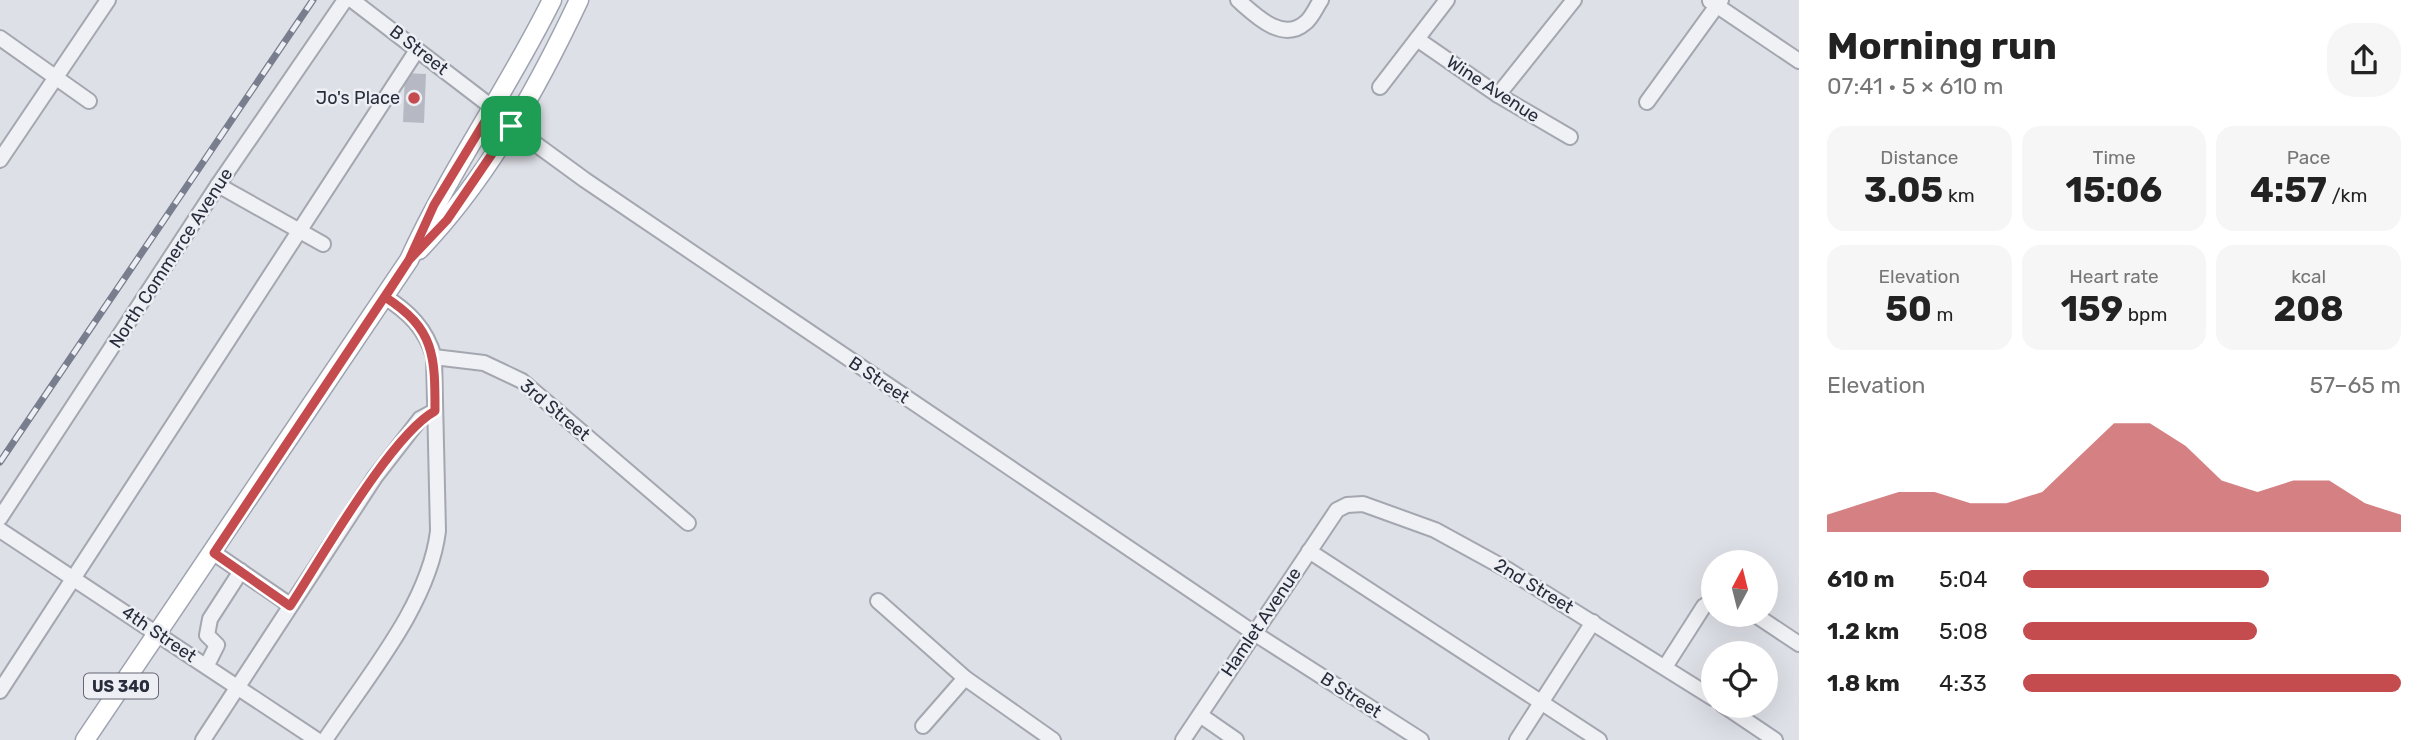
<!DOCTYPE html>
<meta charset="utf-8">
<style>
:root{--surface:#fff;--page:#f6f6f6;--text:#222;--muted:#767676;--accent:#c44b4e}
body{margin:0;font-family:Rubik,sans-serif;background:var(--page);color:var(--text);height:100vh;display:flex;flex-direction:column;font-size:26px;white-space:nowrap}
*{box-sizing:border-box;margin:0}
p{font-size:23px;color:var(--muted)}
.icon{flex:none;width:38px;height:38px;fill:none;stroke:currentColor;stroke-width:2;stroke-linecap:round;stroke-linejoin:round}
.map{position:relative;flex:1;overflow:hidden}
.panel{display:flex;flex-direction:column;background:var(--surface);width:630px}
.panel>*{flex:none}
.needle{width:46px;rotate:7deg}
.controls{position:absolute;left:1701px;top:550px;display:grid;gap:14px}
.controls a{display:grid;place-items:center;width:77px;height:77px;border-radius:50%;background:var(--surface);box-shadow:0 7px 28px #0002;font-size:35px}
.pin{position:absolute;display:grid;place-items:center;width:60px;height:60px;color:#fff;margin:-30px;border-radius:14px;box-shadow:0 4px 10px #0006}
.round{display:grid;place-items:center;flex:none;width:74px;height:74px;border-radius:28px;background:var(--page)}
.headline{display:flex;align-items:center;justify-content:space-between;height:119px;padding:0 28px}
h1{font-size:38px;font-weight:700;line-height:52px}
.metrics{display:grid;grid-template-columns:repeat(3,1fr);gap:10px;height:119px;padding:7px 28px}
.metrics div{display:grid;align-content:center;border-radius:18px;background:var(--page);text-align:center}
.metrics b{font-size:35px;font-weight:700}
.metrics small{font-size:19px;font-weight:400}
.metrics p{font-size:19px}
.chart{height:196px;padding:14px 28px}
.chart p{display:flex;justify-content:space-between}
.chart svg{width:100%;height:126px;margin-top:7px;fill:var(--accent);opacity:.7}
ul{padding:0 28px;list-style:none;font-size:23px}
li{display:grid;grid-template-columns:112px 84px 1fr;align-items:center;height:52px}
li i{height:18px;border-radius:9px;background:var(--accent)}
main{display:flex;flex:1;min-height:0}
.map>svg:first-child{display:block}
.building{fill:#b6b9c3}
.lines{fill:none;stroke-linecap:round;stroke-linejoin:round}
.minor-casing{stroke:#a4a7b0;stroke-width:18}
.major-casing{stroke:#9ea3b1;stroke-width:21}
.minor{stroke:#f0f1f5;stroke-width:14}
.major{stroke:#fff;stroke-width:18}
.rail-casing{stroke:#797e8f;stroke-width:7}
.rail{stroke:#edeff4;stroke-width:4.5;stroke-dasharray:13;stroke-linecap:butt}
.route-casing{stroke:#fff;stroke-width:14}
.route{stroke:#c44b4e;stroke-width:9}
.poi-dot{fill:#c44b4e;stroke:#edeff4;stroke-width:2.5}
.labels{text-anchor:middle;dominant-baseline:central;stroke-width:5;stroke-linejoin:round;paint-order:stroke}
.shield{fill:#edeff4;stroke:#636773;stroke-width:2}
.shield-label{font-size:16px;font-weight:bold;fill:#282d3c}
.street-label{font-size:18px;fill:#282d3c;stroke:#edeff4}
.poi-label{font-size:18px;fill:#282d3c;stroke:#edeff4;text-anchor:end}
</style>
<main>
<div class="map">
<svg width="1799" height="740" viewBox="0 0 1799 740">
<rect width="100%" height="100%" fill="#dee0e7"/>
<path class="building" d="M 405,73 L 426,74 L 424,123 L 403,122 Z"/>
<g class="lines">
<defs>
<g id="minor">
<path d="M 352,0 L 493,108 L 511,126 L 585,180 L 1254,633 L 1421,740"/>
<path d="M 1238,0 C 1254,14 1282,43 1305,23 C 1312,18 1316,7 1321,0"/>
<path d="M 1710,1 L 1799,61"/>
<path d="M 0,38 L 89,101"/>
<path d="M 1417,39 L 1498,95 L 1570,137"/>
<path d="M 1380,87 L 1447,0"/>
<path d="M 1498,95 L 1574,0"/>
<path d="M 1647,102 L 1721,0"/>
<path d="M 0,160 L 108,0"/>
<path d="M 218,185 L 323,244"/>
<path d="M 434,357 L 484,363 L 522,381 L 688,523"/>
<path d="M 0,518 L 218,185 L 345,0"/>
<path d="M 0,530 L 317,740"/>
<path d="M 1309,551 L 1599,740"/>
<path d="M 214,553 L 290,605"/>
<path d="M 878,601 L 965,678 L 1053,740"/>
<path d="M 1754,614 L 1799,644"/>
<path d="M 207,665 L 217,645 L 207,635 L 210,619 L 241,571"/>
<path d="M 1665,667 L 1704,606 L 1713,601"/>
<path d="M 0,691 L 417,50"/>
<path d="M 1723,705 L 1775,740"/>
<path d="M 1200,715 L 1236,740"/>
<path d="M 923,726 L 965,678"/>
<path d="M 203,740 L 375,477 L 420,419 L 435,411"/>
<path d="M 325,740 C 366,678 429,605 438,531 L 434,357 C 426,329 409,312 385,297"/>
<path d="M 1183,740 L 1337,510 L 1347,505 L 1363,504 L 1435,530 L 1508,570 L 1713,698"/>
<path d="M 1517,740 L 1593,622"/>
</g>
<g id="major">
<path d="M 419,250 C 487,179 537,89 579,0"/>
<path d="M 85,740 L 409,260 C 450,170 508,89 552,0"/>
</g>
</defs>
<use href="#minor" class="minor-casing"/>
<use href="#major" class="major-casing"/>
<use href="#minor" class="minor"/>
<use href="#major" class="major"/>
<defs>
<path id="rail" d="M 0,462 L 313,0"/>
</defs>
<use href="#rail" class="rail-casing"/>
<use href="#rail" class="rail"/>
</g>
<g class="lines">
<defs>
<path id="route" d="M 511,126 L 447,220 L 409,260 L 214,553 L 290,606 C 321,559 391,435 435,411 C 435,356 435,329 385,297 L 409,260 L 434,205 L 493,108 L 511,126"/>
</defs>
<use href="#route" class="route-casing"/>
<use href="#route" class="route"/>
</g>
<circle class="poi-dot" cx="414" cy="98" r="7"/>
<g class="labels">
<rect class="shield" x="84" y="673.5" width="74" height="25" rx="5"/>
<g class="shield-label">
<text x="121" y="686">US 340</text>
</g>
<g class="street-label">
<text transform="translate(419 50) rotate(38)">B Street</text>
<text transform="translate(1493 89) rotate(33)">Wine Avenue</text>
<text transform="translate(171 258) rotate(-57)">North Commerce Avenue</text>
<text transform="translate(879 380) rotate(34)">B Street</text>
<text transform="translate(555 410) rotate(40)">3rd Street</text>
<text transform="translate(1534 586) rotate(31)">2nd Street</text>
<text transform="translate(1261 622) rotate(-56)">Hamlet Avenue</text>
<text transform="translate(159 634) rotate(34)">4th Street</text>
<text transform="translate(1351 695) rotate(33)">B Street</text>
</g>
<g class="poi-label">
<text x="400" y="98">Jo's Place</text>
</g>
</g>
</svg>
<div class="controls">
<a><svg class="needle" viewBox="-14 -14 28 28"><path d="M0-13l5 13h-10z" fill="#e53935"/><path d="M0 13l5-13h-10z" fill="#767676"/></svg></a>
<a><svg class="icon" aria-label="locate" viewBox="0 0 24 24"><circle cx="12" cy="12" r="6"/><path d="M12 2v4M12 18v4M2 12h4M18 12h4"/></svg></a>
</div>
<div class="pin" style="left:511px;top:126px;background:#1e9e55"><svg class="icon" aria-label="arrive" viewBox="0 0 24 24"><path d="M6 21V4h12l-3 4 3 4H6"/></svg></div>
</div>
<section class="panel">
<div class="headline"><div><h1>Morning run</h1><p>07:41 · 5 × 610 m</p></div><a class="round"><svg class="icon" aria-label="share" viewBox="0 0 24 24"><path d="M12 15V3M7 8l5-5 5 5M5 13v7h14v-7"/></svg></a></div>
<div class="metrics">
<div><p>Distance</p><b>3.05<small> km</small></b></div>
<div><p>Time</p><b>15:06</b></div>
<div><p>Pace</p><b>4:57<small> /km</small></b></div>
</div>
<div class="metrics">
<div><p>Elevation</p><b>50<small> m</small></b></div>
<div><p>Heart rate</p><b>159<small> bpm</small></b></div>
<div><p>kcal</p><b>208</b></div>
</div>
<div class="chart"><p><span>Elevation</span>57–65 m</p>
<svg viewBox="0 0 160 44" preserveAspectRatio="none"><path d="M0 44V38L10 34L20 30L30 30L40 34L50 34L60 30L70 18L80 6L90 6L100 14L110 26L120 30L130 26L140 26L150 34L160 38V44z"/></svg>
</div>
<ul>
<li><b>610 m</b>5:04<i style="width:65%"></i></li>
<li><b>1.2 km</b>5:08<i style="width:62%"></i></li>
<li><b>1.8 km</b>4:33<i style="width:100%"></i></li>
</ul>
</section>
</main>
